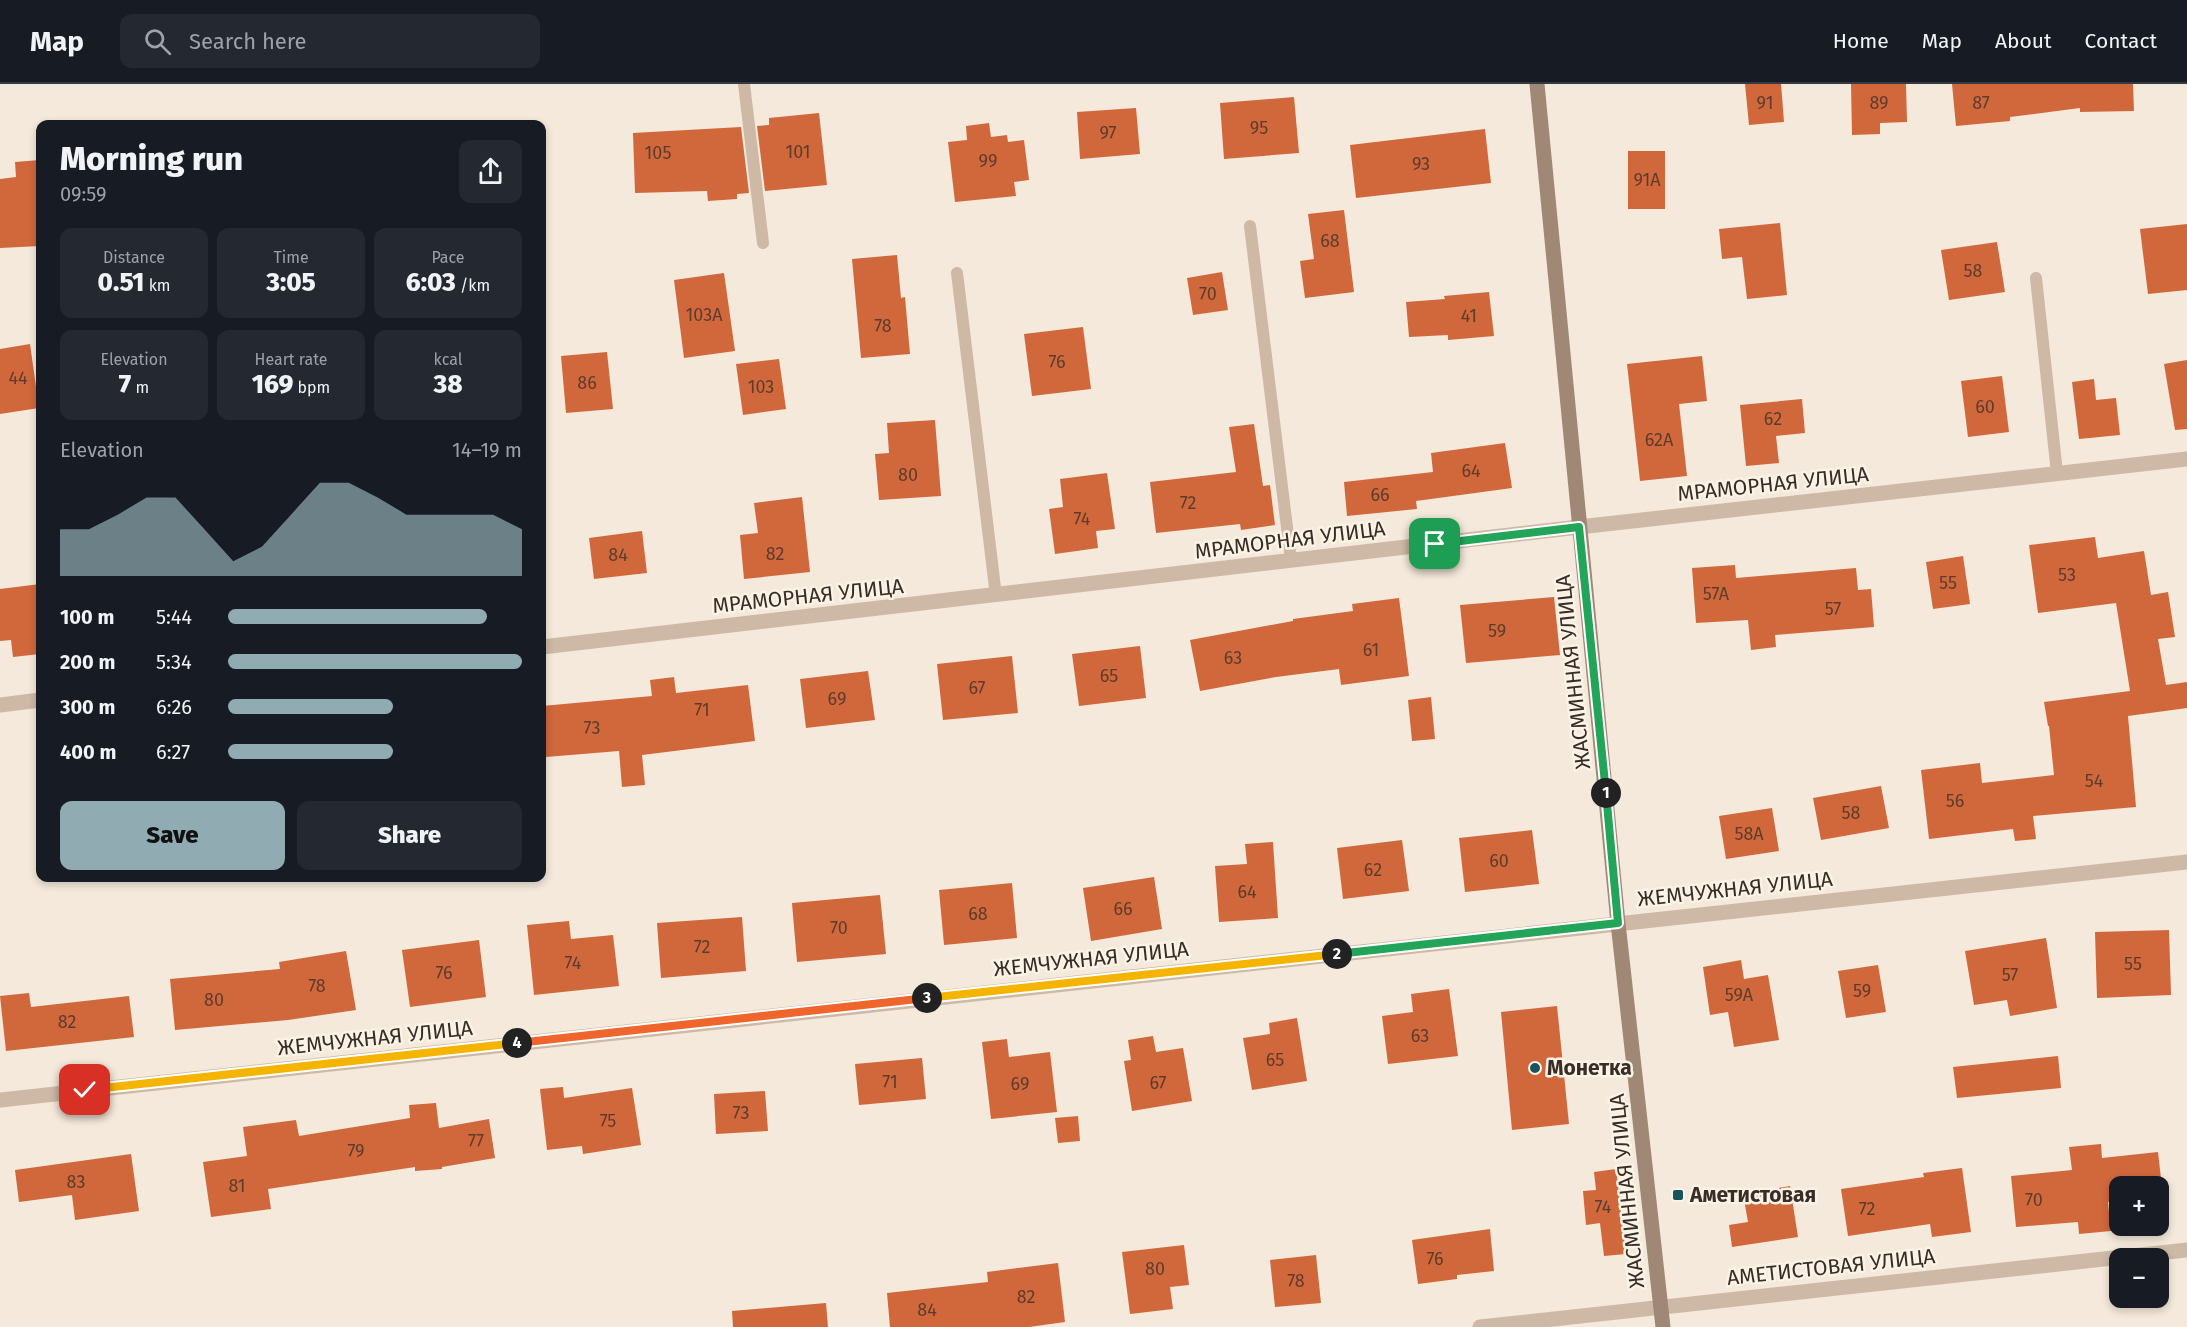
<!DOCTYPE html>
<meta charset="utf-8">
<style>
:root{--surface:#171b24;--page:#242831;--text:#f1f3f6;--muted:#9ea1a6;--line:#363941;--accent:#90abb1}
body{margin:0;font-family:"Fira Sans",sans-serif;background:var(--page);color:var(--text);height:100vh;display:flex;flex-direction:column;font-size:22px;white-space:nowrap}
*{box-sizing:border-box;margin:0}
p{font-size:20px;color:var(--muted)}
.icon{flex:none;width:33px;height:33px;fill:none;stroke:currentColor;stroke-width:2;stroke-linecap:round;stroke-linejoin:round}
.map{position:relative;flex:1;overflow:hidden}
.drawer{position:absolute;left:36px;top:36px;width:510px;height:762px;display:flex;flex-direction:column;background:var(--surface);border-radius:12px;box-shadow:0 3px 9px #0003}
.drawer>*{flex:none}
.fabs{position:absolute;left:2109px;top:1092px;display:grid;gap:12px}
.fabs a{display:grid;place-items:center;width:60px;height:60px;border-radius:12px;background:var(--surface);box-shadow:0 3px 9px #0003;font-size:30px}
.pin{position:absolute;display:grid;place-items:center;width:51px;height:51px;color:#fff;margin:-26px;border-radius:12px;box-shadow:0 3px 9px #0006}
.km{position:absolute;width:30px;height:30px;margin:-15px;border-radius:50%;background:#222;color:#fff;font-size:16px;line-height:30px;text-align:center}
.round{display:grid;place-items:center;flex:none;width:63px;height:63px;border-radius:12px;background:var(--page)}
.headline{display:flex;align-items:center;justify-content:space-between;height:102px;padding:0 24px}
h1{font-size:33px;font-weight:800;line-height:45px}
.stats{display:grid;grid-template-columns:repeat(3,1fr);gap:9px;height:102px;padding:6px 24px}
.stats div{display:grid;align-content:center;border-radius:12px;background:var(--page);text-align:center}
.stats b{font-size:26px;font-weight:800}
.stats small{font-size:16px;font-weight:400}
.stats p{font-size:16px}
.chart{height:168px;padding:12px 24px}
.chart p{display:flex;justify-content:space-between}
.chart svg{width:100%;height:108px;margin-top:6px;fill:var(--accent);opacity:.7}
.primary-button{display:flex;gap:12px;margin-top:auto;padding:12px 24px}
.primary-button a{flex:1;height:69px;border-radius:12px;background:var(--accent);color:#111;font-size:24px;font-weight:800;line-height:69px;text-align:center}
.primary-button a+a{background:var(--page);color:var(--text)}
ul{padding:0 24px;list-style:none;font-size:20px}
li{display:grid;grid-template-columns:96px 72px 1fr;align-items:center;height:45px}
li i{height:15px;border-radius:8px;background:var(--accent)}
header{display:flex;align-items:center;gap:36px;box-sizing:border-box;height:84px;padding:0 30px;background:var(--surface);border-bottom:2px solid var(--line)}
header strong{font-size:28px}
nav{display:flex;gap:33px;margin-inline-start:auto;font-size:21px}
.search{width:420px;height:54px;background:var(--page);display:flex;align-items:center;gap:15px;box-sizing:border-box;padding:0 21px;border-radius:12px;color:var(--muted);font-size:22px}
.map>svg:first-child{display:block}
.building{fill:#d0683c}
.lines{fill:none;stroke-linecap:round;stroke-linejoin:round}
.lane{stroke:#cdb9a5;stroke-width:12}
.street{stroke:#cdb9a5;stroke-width:15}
.secondary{stroke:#a08876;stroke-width:15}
.split-1-casing{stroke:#fff;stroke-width:12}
.split-2-casing{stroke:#fff;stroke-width:12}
.split-3-casing{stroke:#fff;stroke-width:12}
.split-4-casing{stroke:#fff;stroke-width:12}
.split-5-casing{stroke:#fff;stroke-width:12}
.split-1{stroke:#22a559;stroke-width:8}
.split-2{stroke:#22a559;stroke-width:8}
.split-3{stroke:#f5b400;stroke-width:8}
.split-4{stroke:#f0652b;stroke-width:8}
.split-5{stroke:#f5b400;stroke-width:8}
.poi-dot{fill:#19545c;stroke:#fbf3e6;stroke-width:2}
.labels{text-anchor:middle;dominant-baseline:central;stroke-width:5;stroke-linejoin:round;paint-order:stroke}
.number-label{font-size:18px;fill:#5e3c2c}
.street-label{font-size:21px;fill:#382d27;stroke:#fbf3e6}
.poi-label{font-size:21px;font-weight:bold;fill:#382d27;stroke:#fbf3e6;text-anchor:start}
</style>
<header>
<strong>Map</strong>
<div class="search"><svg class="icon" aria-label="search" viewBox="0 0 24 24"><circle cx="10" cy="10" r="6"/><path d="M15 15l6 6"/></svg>Search here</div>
<nav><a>Home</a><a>Map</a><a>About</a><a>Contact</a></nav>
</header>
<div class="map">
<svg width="2187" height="1243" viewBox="0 0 2187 1243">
<rect width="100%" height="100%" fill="#f4e9da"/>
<g class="building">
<path d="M 1745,0 L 1781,0 L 1784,38 L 1749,41 Z"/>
<path d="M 1851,0 L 1906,0 L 1907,38 L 1880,39 L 1880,50 L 1852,51 Z"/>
<path d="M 1952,0 L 2133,0 L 2134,27 L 2080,28 L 2080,24 L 2010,33 L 2010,37 L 1956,42 Z"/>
<path d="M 1294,13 L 1299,69 L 1224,75 L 1220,19 Z"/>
<path d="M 1136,24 L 1140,70 L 1080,75 L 1077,28 Z"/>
<path d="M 819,29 L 827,101 L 765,107 L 757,42 L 769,41 L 769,34 Z"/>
<path d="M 989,39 L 991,53 L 1007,51 L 1008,58 L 1024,56 L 1029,96 L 1014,98 L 1016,112 L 955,118 L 948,58 L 967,56 L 966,42 Z"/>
<path d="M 741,43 L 749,109 L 737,110 L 737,115 L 708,117 L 707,107 L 635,109 L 633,49 Z"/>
<path d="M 1485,45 L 1491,99 L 1356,114 L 1350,61 Z"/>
<rect x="1628" y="67" width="37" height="58"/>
<path d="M 40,76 L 40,162 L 0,164 L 0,95 L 16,93 L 15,78 Z"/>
<path d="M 1344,126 L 1354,208 L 1305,214 L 1300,177 L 1314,175 L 1308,130 Z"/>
<path d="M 1780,139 L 1787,211 L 1747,215 L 1742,173 L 1722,175 L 1719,145 Z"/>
<path d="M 2187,140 L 2187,206 L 2148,210 L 2140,145 Z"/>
<path d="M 1997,158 L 2005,208 L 1949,216 L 1941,166 Z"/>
<path d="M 897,171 L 901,214 L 905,213 L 910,270 L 861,274 L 852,175 Z"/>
<path d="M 1222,188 L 1228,226 L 1193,231 L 1187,194 Z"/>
<path d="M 724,189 L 735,267 L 684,274 L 674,196 Z"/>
<path d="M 1489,208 L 1494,252 L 1448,256 L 1448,251 L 1409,253 L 1406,218 L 1445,215 L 1444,212 Z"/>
<path d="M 1083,243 L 1091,305 L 1032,312 L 1024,250 Z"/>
<path d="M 30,260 L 39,324 L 0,330 L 0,265 Z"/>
<path d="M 607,268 L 613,325 L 566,329 L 561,272 Z"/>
<path d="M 1702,272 L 1707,317 L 1679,320 L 1687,392 L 1640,397 L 1627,280 Z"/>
<path d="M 779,275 L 786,325 L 743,331 L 736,280 Z"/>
<path d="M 2187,276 L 2187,345 L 2175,346 L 2164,280 Z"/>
<path d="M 2002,292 L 2009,348 L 1968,353 L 1961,297 Z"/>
<path d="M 2094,295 L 2096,316 L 2116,314 L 2120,351 L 2079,355 L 2072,298 Z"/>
<path d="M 1802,315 L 1805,349 L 1776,352 L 1779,379 L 1746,382 L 1740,321 Z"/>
<path d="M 935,336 L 941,412 L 879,416 L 875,370 L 889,369 L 887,339 Z"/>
<path d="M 1254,340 L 1263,402 L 1270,401 L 1275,441 L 1241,446 L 1240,440 L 1156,449 L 1150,398 L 1236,388 L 1229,343 Z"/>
<path d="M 1505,359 L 1512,404 L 1416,417 L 1417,425 L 1347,432 L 1344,398 L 1433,388 L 1431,369 Z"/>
<path d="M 1107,389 L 1115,445 L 1096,447 L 1098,464 L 1055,470 L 1049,425 L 1063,423 L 1060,395 Z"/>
<path d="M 802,413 L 810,488 L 744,495 L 740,451 L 758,449 L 754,419 Z"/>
<path d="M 642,447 L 647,489 L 594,495 L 589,454 Z"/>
<path d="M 2095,453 L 2098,474 L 2144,467 L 2151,511 L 2168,508 L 2175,553 L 2158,555 L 2166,601 L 2187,598 L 2187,624 L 2128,632 L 2136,723 L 2033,732 L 2036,755 L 2015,757 L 2013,745 L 1929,755 L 1921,686 L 1980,679 L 1982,699 L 2054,691 L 2049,642 L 2048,642 L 2044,618 L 2130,607 L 2116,519 L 2038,529 L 2029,461 Z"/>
<path d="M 1963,472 L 1970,520 L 1933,525 L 1926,478 Z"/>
<path d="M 1735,481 L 1736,494 L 1856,484 L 1858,506 L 1871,505 L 1874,543 L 1775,551 L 1776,563 L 1751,566 L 1748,536 L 1696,539 L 1692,484 Z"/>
<path d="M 40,500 L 40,570 L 13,573 L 11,556 L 0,557 L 0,505 Z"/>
<path d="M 1554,513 L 1560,571 L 1466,579 L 1460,521 Z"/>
<path d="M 1399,514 L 1409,592 L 1341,601 L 1339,585 L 1276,593 L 1200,607 L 1190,556 L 1293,537 L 1293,535 L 1353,527 L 1352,520 Z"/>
<path d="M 1140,562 L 1146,614 L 1079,622 L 1072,570 Z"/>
<path d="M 1012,572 L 1018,629 L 943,636 L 937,580 Z"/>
<path d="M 868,587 L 875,636 L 806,644 L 800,595 Z"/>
<path d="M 674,593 L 676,609 L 748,601 L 755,657 L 642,671 L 645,701 L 622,703 L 619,667 L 546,673 L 542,622 L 652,612 L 650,596 Z"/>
<path d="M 1431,613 L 1435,655 L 1412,657 L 1408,616 Z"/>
<path d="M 1881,702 L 1889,744 L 1821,756 L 1813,714 Z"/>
<path d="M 1772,724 L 1779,767 L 1726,775 L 1719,732 Z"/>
<path d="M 1532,746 L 1539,800 L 1465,808 L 1459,754 Z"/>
<path d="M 1402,756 L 1409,807 L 1343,815 L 1337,764 Z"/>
<path d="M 1273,758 L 1278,834 L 1219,838 L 1215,782 L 1247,780 L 1245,760 Z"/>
<path d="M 1154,793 L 1162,845 L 1091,857 L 1083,804 Z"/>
<path d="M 1012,799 L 1017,854 L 944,861 L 939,806 Z"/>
<path d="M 880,811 L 886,870 L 797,878 L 792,819 Z"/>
<path d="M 742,833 L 746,887 L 661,894 L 657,839 Z"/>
<path d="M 569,837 L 571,855 L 613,851 L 619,902 L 534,911 L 527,841 Z"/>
<path d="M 2169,846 L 2171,911 L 2097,914 L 2095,848 Z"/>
<path d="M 2046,854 L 2057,924 L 2010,932 L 2007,916 L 1974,921 L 1965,867 Z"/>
<path d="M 479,856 L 486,913 L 410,923 L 402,866 Z"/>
<path d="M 346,867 L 356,926 L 288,936 L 175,946 L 170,895 L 280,885 L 279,878 Z"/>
<path d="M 1741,876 L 1744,895 L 1768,891 L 1779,956 L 1734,963 L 1728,928 L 1710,931 L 1703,883 Z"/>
<path d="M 1878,881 L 1886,928 L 1846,934 L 1838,887 Z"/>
<path d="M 1449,905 L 1458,972 L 1388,980 L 1382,932 L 1413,928 L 1411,910 Z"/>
<path d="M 29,909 L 31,923 L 129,912 L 134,953 L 6,967 L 0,912 Z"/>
<path d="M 1557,922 L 1569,1040 L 1512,1046 L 1501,928 Z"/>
<path d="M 1297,934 L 1307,997 L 1252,1006 L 1243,954 L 1270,950 L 1269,939 Z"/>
<path d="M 1153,952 L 1156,968 L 1183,964 L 1192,1017 L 1132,1027 L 1124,977 L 1131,976 L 1128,956 Z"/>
<path d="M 1007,955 L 1009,973 L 1050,968 L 1057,1028 L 991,1035 L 982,958 Z"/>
<path d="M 2058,972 L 2061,1004 L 1957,1014 L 1953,983 Z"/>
<path d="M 922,974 L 926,1015 L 859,1021 L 855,980 Z"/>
<path d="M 563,1003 L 564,1014 L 632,1004 L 641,1061 L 583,1070 L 582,1062 L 547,1066 L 540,1005 Z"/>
<path d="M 765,1007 L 768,1047 L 716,1050 L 714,1010 Z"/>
<path d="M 436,1019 L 439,1044 L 489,1035 L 495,1074 L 442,1083 L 442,1085 L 415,1087 L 415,1083 L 268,1105 L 271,1125 L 211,1133 L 203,1078 L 247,1072 L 243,1043 L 296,1036 L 299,1052 L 410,1034 L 409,1021 Z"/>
<path d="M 1078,1032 L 1080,1057 L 1058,1059 L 1055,1034 Z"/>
<path d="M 2101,1060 L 2102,1074 L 2158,1068 L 2163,1112 L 2158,1113 L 2158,1102 L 2120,1102 L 2120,1117 L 2108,1118 L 2111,1147 L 2079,1150 L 2078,1138 L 2016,1143 L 2011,1092 L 2072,1086 L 2069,1063 Z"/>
<path d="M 131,1070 L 139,1127 L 75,1136 L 72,1111 L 19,1118 L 15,1086 Z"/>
<path d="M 1962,1084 L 1971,1148 L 1932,1153 L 1930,1140 L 1848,1152 L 1841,1105 L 1924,1093 L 1923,1089 Z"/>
<path d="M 1616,1085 L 1626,1170 L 1604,1172 L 1600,1139 L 1586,1141 L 1583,1107 L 1596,1106 L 1594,1088 Z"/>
<path d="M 1790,1102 L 1798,1153 L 1732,1163 L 1729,1141 L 1748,1138 L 1743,1110 Z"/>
<path d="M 1490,1145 L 1494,1187 L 1457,1191 L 1457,1195 L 1418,1200 L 1412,1156 Z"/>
<path d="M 1184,1161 L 1189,1201 L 1170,1203 L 1173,1225 L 1130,1230 L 1122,1168 Z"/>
<path d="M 1316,1171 L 1321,1219 L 1275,1223 L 1270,1176 Z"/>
<path d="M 1058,1179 L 1065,1238 L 1029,1243 L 890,1243 L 887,1209 L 988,1198 L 987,1188 Z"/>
<path d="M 826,1219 L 828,1243 L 733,1243 L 732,1227 Z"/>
</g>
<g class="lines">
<g class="lane">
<path d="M 744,0 L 763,159"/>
<path d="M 1250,142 L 1291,476"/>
<path d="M 957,189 L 996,512"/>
<path d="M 2036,194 L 2057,389"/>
</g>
<g class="street">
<path d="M 542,563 L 1579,443 L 2187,375"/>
<path d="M 0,621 L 40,616"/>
<path d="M 0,1016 L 2187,778"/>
<path d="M 1480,1243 L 2187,1166"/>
</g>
<path class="secondary" d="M 1537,0 L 1618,839 L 1663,1243"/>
</g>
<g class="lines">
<defs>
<path id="split-1" d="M 1435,460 L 1579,443 L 1606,709"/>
<path id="split-2" d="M 1337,870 L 1618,839 L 1606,709"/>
<path id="split-3" d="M 927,914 L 1337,870"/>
<path id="split-4" d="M 517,959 L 927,914"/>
<path id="split-5" d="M 85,1006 L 517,959"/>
</defs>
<use href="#split-1" class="split-1-casing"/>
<use href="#split-2" class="split-2-casing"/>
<use href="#split-3" class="split-3-casing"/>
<use href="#split-4" class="split-4-casing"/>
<use href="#split-5" class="split-5-casing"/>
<use href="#split-1" class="split-1"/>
<use href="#split-2" class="split-2"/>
<use href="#split-3" class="split-3"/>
<use href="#split-4" class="split-4"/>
<use href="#split-5" class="split-5"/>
</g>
<g class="poi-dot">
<circle cx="1535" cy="984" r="6"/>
<rect x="1672" y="1105" width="12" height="12" rx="3"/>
</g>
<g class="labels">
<g class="number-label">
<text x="1765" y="19">91</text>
<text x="1879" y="19">89</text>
<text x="1981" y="19">87</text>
<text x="1259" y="44">95</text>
<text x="1108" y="49">97</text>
<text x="798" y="68">101</text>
<text x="658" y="69">105</text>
<text x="988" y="77">99</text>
<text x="1421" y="80">93</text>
<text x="1647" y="96">91А</text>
<text x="1330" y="157">68</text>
<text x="1973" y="187">58</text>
<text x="1208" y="210">70</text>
<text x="704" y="231">103А</text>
<text x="1469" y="232">41</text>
<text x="883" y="242">78</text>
<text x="1057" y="278">76</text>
<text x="18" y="294">44</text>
<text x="587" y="299">86</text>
<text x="761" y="303">103</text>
<text x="1985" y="323">60</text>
<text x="1773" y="335">62</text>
<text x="1659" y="356">62А</text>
<text x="1471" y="387">64</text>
<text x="908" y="391">80</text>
<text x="1380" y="411">66</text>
<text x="1188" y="419">72</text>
<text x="1082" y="435">74</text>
<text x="775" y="470">82</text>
<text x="618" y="471">84</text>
<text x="2067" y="491">53</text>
<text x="1948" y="499">55</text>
<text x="1716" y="510">57А</text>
<text x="1833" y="525">57</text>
<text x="1497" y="547">59</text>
<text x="1371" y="566">61</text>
<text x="1233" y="574">63</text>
<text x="1109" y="592">65</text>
<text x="977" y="604">67</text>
<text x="837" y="615">69</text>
<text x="702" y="626">71</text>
<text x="592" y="644">73</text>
<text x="2094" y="697">54</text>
<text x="1955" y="717">56</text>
<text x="1851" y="729">58</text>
<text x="1749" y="750">58А</text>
<text x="1499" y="777">60</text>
<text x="1373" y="786">62</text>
<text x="1247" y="808">64</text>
<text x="1123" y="825">66</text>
<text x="978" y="830">68</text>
<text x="839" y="844">70</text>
<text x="702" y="863">72</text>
<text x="573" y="879">74</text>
<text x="2133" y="880">55</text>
<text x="444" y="889">76</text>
<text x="2010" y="891">57</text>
<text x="317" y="902">78</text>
<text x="1862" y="907">59</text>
<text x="1739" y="911">59А</text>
<text x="214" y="916">80</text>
<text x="67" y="938">82</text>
<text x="1420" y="952">63</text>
<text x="1275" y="976">65</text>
<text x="890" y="998">71</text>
<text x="1158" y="999">67</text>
<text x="1020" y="1000">69</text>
<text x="741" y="1029">73</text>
<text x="608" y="1037">75</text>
<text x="476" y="1057">77</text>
<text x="356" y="1067">79</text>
<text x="76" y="1098">83</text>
<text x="237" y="1102">81</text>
<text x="2034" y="1116">70</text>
<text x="1603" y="1123">74</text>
<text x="1867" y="1125">72</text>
<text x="1435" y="1175">76</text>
<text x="1155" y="1185">80</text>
<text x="1296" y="1197">78</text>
<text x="1026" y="1213">82</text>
<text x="927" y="1226">84</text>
</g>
<g class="street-label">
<text transform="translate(1773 400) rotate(-6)">МРАМОРНАЯ УЛИЦА</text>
<text transform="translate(1290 456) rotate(-7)">МРАМОРНАЯ УЛИЦА</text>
<text transform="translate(808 512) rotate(-6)">МРАМОРНАЯ УЛИЦА</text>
<text transform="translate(1573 588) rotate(-96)">ЖАСМИННАЯ УЛИЦА</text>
<text transform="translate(1735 805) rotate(-6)">ЖЕМЧУЖНАЯ УЛИЦА</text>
<text transform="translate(1091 875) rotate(-6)">ЖЕМЧУЖНАЯ УЛИЦА</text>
<text transform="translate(375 954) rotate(-6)">ЖЕМЧУЖНАЯ УЛИЦА</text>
<text transform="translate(1627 1107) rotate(-96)">ЖАСМИННАЯ УЛИЦА</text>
<text transform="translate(1831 1183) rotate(-6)">АМЕТИСТОВАЯ УЛИЦА</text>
</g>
<g class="poi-label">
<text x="1547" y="984">Монетка</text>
<text x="1690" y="1111">Аметистовая</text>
</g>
</g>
</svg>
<div class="fabs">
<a>+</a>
<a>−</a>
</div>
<div class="pin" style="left:1435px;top:460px;background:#1e9e55"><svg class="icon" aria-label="arrive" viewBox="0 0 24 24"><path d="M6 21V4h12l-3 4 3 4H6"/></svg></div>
<div class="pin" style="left:85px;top:1006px;background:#d93025"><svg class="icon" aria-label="check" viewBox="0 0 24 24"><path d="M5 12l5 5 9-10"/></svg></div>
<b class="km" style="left:1606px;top:709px">1</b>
<b class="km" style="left:1337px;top:870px">2</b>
<b class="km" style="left:927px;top:914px">3</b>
<b class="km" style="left:517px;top:959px">4</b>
<section class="drawer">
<div class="headline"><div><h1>Morning run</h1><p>09:59</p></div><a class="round"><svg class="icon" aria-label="share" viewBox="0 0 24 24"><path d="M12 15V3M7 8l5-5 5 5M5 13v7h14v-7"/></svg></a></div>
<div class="stats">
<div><p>Distance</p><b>0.51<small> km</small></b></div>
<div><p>Time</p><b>3:05</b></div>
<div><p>Pace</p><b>6:03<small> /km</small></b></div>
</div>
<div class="stats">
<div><p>Elevation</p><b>7<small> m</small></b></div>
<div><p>Heart rate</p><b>169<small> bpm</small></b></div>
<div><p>kcal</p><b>38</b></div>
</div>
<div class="chart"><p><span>Elevation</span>14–19 m</p>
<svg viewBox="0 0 160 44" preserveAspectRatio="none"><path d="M0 44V25L10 25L20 19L30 12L40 12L50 25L60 38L70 32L80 19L90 6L100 6L110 12L120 19L130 19L140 19L150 19L160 25V44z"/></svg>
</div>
<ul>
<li><b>100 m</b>5:44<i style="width:88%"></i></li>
<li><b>200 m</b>5:34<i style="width:100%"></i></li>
<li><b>300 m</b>6:26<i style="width:56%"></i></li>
<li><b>400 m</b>6:27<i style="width:56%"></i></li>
</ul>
<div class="primary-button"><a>Save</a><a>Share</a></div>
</section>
</div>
